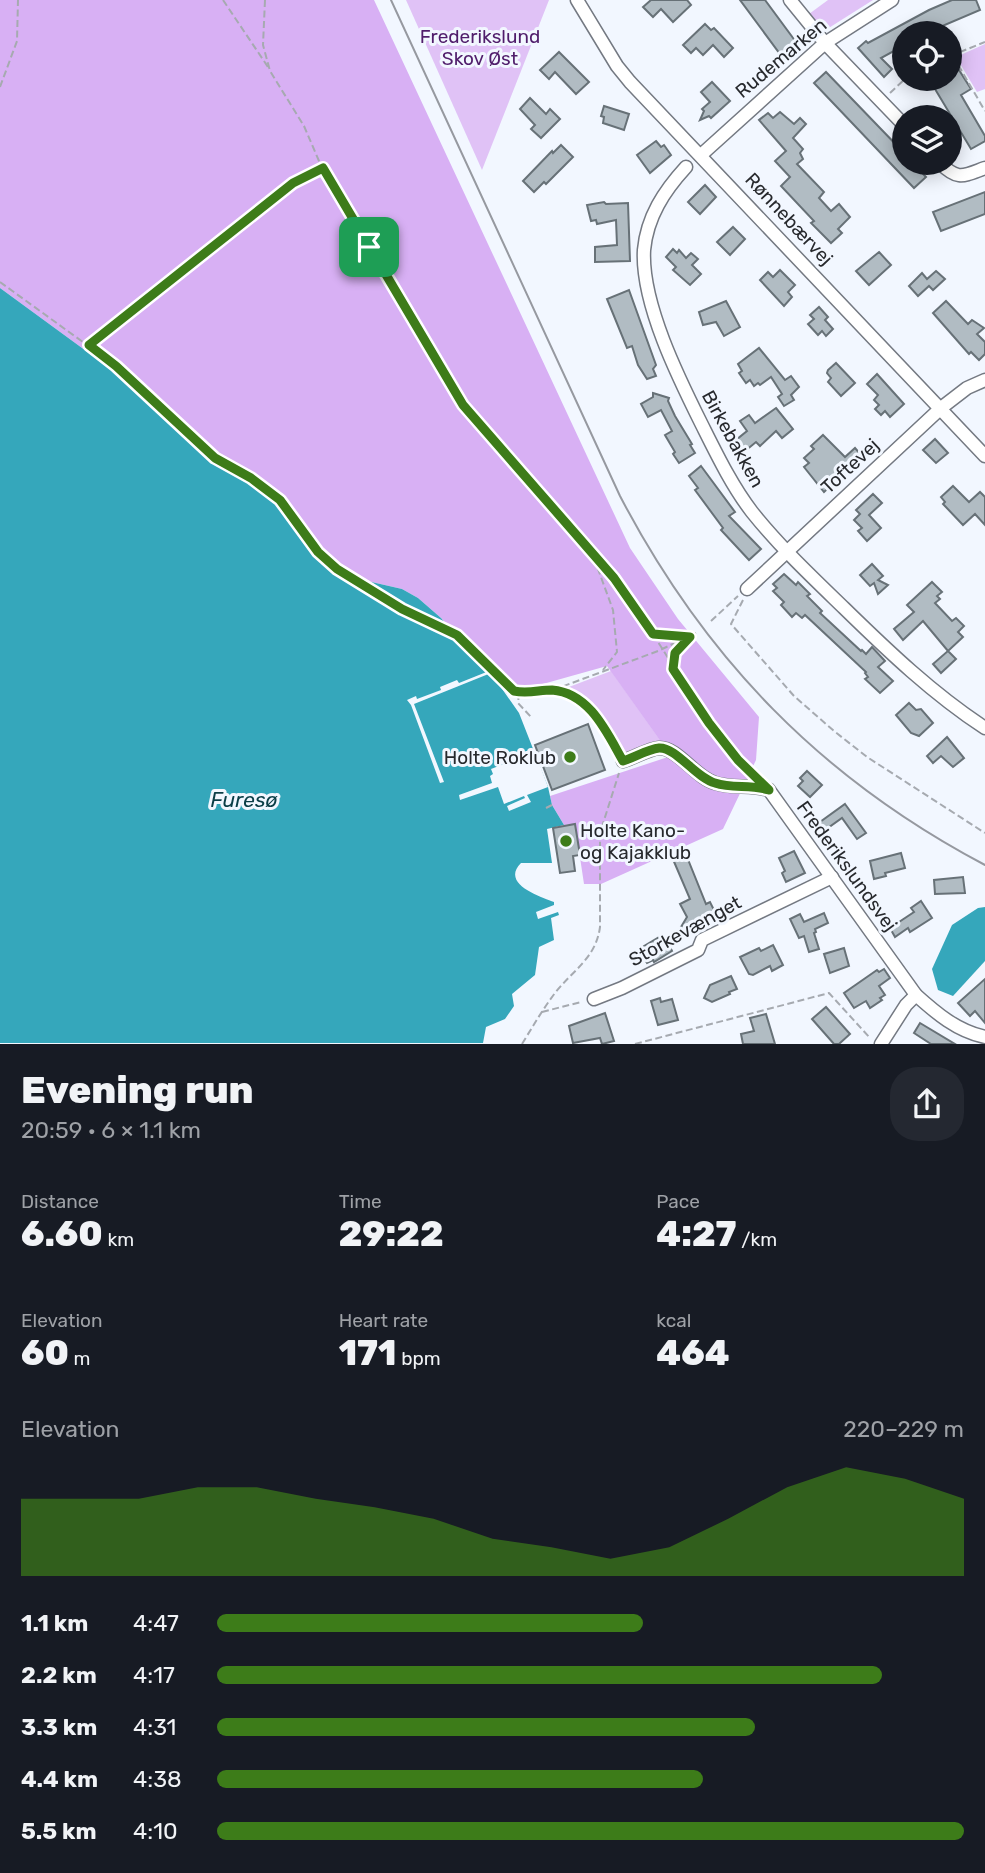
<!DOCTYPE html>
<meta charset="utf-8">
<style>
:root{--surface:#171b24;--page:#242831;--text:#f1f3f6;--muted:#9ea1a6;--accent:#3d7c19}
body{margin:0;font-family:Rubik,sans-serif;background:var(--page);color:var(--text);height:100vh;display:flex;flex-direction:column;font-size:26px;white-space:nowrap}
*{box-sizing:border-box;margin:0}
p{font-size:23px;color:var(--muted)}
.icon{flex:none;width:38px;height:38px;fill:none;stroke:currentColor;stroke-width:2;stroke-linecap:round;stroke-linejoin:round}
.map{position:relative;height:1044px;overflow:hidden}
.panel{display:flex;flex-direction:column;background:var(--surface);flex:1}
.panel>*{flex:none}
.controls{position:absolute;left:892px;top:21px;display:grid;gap:14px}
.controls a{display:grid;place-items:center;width:70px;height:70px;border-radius:50%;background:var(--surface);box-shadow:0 4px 18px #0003;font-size:35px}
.pin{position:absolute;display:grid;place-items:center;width:60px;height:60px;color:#fff;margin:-30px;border-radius:14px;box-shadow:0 4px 10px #0006}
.round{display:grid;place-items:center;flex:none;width:74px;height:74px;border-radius:28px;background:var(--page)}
.headline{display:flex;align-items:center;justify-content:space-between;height:119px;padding:0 21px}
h1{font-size:38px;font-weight:800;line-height:52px}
.metrics{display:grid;grid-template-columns:repeat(3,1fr);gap:10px;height:119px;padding:7px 21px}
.metrics div{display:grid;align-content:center}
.metrics b{font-size:35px;font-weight:800}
.metrics small{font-size:19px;font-weight:400}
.metrics p{font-size:19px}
.chart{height:196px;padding:14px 21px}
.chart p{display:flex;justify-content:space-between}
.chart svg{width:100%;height:126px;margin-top:7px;fill:var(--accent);opacity:.7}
ul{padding:0 21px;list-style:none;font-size:23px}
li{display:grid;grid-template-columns:112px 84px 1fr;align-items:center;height:52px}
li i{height:18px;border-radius:9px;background:var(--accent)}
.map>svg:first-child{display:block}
.green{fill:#e0c2f6}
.forest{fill:#d8b0f4}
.water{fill:#35a7bb}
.pier{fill:#f2f7ff}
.building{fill:#b1bcc3;stroke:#677177;stroke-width:2}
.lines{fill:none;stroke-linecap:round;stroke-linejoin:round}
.minor-casing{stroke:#747982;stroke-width:15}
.path{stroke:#a6aab0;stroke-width:2;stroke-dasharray:7 3.5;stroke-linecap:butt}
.minor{stroke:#fff;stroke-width:12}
.tram{stroke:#9699a0;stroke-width:2}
.route-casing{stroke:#fff;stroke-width:14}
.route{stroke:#3d7c19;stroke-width:9}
.poi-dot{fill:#3d7c19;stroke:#f2f7ff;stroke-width:2.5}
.labels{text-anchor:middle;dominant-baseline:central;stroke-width:6;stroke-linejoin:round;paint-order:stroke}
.park-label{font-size:19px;fill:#501d6b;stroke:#f2f7ff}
.street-label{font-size:19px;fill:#27292d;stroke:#f2f7ff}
.poi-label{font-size:19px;fill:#27292d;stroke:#f2f7ff;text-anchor:end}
.water-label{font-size:21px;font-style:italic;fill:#0b3e47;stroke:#f2f7ff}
</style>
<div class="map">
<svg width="985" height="1044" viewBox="0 0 985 1044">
<rect width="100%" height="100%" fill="#f2f7ff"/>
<g class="green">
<path d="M 406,0 L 549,0 L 482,170 Z"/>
<path d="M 828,0 L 873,0 L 824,31 L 809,14 Z"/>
<path d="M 985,44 L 985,89 L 977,92 L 956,57 Z"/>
<path d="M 611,671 L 662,743 L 622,757 C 607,725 598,701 561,690 Z"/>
</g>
<path class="forest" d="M 0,0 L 374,0 L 630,548 L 678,619 L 759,717 L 756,760 L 723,829 L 601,884 L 584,884 L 575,824 L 564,825 L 552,805 L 550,796 L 671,756 L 607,666 L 507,694 L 441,618 L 418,598 L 402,589 L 341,575 L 319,559 L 256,486 L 211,460 L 123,378 L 0,288 Z"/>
<g class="water">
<path d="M 0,288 L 123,378 L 211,460 L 256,486 L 276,501 L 319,559 L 341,575 L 402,589 L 418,598 L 441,618 L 469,652 L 491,673 L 519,713 L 548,787 L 552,805 L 564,825 L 547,829 L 552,863 L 521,863 C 500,884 541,897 554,902 L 554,905 L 536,912 L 538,919 L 558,912 L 559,915 L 551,918 L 554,940 L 539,947 L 535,975 L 512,994 L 514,1006 L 505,1019 L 486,1027 L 483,1043 L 0,1043 Z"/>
<path d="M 985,907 L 985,961 L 953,996 L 938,990 L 932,969 L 952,925 L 978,908 Z"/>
</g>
<g class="pier">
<path d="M 489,671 L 491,673 L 414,704 L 444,782 L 440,783 L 411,705 L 407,700 L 416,696 L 417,699 L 441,690 L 440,687 L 457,680 L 459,683 Z"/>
<path d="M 535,752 L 548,787 L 527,795 L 531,802 L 509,811 L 507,806 L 525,798 L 524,796 L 504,804 L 498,787 L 460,800 L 459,795 L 492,783 L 490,776 L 493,774 L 491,769 Z"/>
</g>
<g class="building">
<path d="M 651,0 L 687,0 L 691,5 L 673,22 L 661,9 L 653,17 L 643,7 Z"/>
<path d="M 740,0 L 765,0 L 796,42 L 780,54 Z"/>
<path d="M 952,0 L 976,0 L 980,10 L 926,33 L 905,33 L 905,45 L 881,58 L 892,69 L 884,77 L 858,48 L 866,41 L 868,43 L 929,10 Z"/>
<path d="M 705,24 L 711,30 L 714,28 L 733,48 L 724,57 L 713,45 L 703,55 L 696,48 L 691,53 L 683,45 Z"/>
<path d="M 559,52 L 589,82 L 576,94 L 555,72 L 549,79 L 540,70 Z"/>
<path d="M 959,70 L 971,89 L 961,95 L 985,136 L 985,141 L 971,149 L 929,79 L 950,79 L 950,75 Z"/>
<path d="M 826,72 L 905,154 L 905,163 L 913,163 L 926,177 L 914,188 L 814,83 Z"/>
<path d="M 712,82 L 730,101 L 711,118 L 709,116 L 700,120 L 704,111 L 702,109 L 710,102 L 701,92 Z"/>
<path d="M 530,98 L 546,114 L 550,109 L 560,119 L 541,138 L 531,129 L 535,125 L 520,109 Z"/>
<path d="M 604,106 L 629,114 L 624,130 L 603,123 L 604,117 L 601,116 Z"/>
<path d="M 780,112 L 794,124 L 800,118 L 806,124 L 793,138 L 803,149 L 800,153 L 803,159 L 797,164 L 824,192 L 819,198 L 831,211 L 839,204 L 850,217 L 838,229 L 842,233 L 831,243 L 811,223 L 814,221 L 781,186 L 790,177 L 775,161 L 786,151 L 759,120 L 768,113 L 773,118 Z"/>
<path d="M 656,141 L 661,147 L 664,145 L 671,155 L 650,173 L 637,155 Z"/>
<path d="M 561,145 L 573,157 L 546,184 L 544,182 L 534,192 L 523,181 L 552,151 L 553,153 Z"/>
<path d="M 705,185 L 716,197 L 700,214 L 688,202 Z"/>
<path d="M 985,192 L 985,214 L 941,231 L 933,212 Z"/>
<path d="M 604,202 L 606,204 L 628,203 L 630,261 L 595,262 L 595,247 L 617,245 L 616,220 L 597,224 L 596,220 L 591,221 L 587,205 Z"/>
<path d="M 733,227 L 745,239 L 730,255 L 717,242 Z"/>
<path d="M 673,249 L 677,253 L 679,250 L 686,258 L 691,253 L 698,259 L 692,265 L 701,274 L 690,285 L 673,270 L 676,267 L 666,257 Z"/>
<path d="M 879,252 L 891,265 L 869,285 L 856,271 Z"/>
<path d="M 780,270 L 795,285 L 788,292 L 792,297 L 784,306 L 760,280 L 768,272 L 773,277 Z"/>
<path d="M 936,271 L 945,279 L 933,290 L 929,286 L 918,296 L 909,286 L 922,273 L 927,279 Z"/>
<path d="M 629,290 L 656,365 L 653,369 L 656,376 L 647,379 L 638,365 L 632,346 L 627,348 L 607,299 Z"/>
<path d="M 726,301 L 740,327 L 724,336 L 716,322 L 703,325 L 699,312 Z"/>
<path d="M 946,301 L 968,324 L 972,320 L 984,328 L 977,334 L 985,342 L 985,354 L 979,360 L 971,352 L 969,354 L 933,313 Z"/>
<path d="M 819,307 L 828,317 L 825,320 L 833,329 L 826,336 L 822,331 L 818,335 L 808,324 L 814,319 L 810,315 Z"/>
<path d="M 759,348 L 785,380 L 791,376 L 799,387 L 791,395 L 794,400 L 784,406 L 778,397 L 782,394 L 771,377 L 760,385 L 758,383 L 754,386 L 750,380 L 746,383 L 739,373 L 742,371 L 738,364 Z"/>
<path d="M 836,363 L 855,383 L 841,396 L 828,382 L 831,378 L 827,373 L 828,370 Z"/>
<path d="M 877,374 L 904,404 L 890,417 L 885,411 L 881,415 L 875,409 L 879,405 L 874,400 L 878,395 L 867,384 Z"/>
<path d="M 653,393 L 669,398 L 668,401 L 675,416 L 692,444 L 690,445 L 695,453 L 679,463 L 673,454 L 675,452 L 665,435 L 672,431 L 661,410 L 648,417 L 641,404 L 653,397 Z"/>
<path d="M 776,408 L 793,429 L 782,438 L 776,431 L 760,446 L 756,442 L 745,451 L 736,440 L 747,431 L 740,421 L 749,415 L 755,423 Z"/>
<path d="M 823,435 L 845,457 L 855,448 L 862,456 L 824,492 L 804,467 L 809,463 L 804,458 L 814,449 L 811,446 Z"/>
<path d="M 935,439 L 948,453 L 936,463 L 923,450 Z"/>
<path d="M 701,466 L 735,512 L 729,516 L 761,549 L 749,560 L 721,530 L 723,528 L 695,490 L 698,488 L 689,476 Z"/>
<path d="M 953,486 L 969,502 L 980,492 L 985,497 L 985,525 L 975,514 L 963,525 L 943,504 L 945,502 L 941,497 Z"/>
<path d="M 873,494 L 882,503 L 869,515 L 881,528 L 867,541 L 858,531 L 862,528 L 854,520 L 860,514 L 856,510 Z"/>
<path d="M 872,564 L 883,576 L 878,580 L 888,585 L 878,594 L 874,583 L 870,586 L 860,575 Z"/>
<path d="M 784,574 L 796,585 L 798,582 L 810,594 L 807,596 L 822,611 L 820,613 L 861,651 L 862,650 L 866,654 L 872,647 L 885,661 L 878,667 L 893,681 L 880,693 L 865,679 L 868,677 L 865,673 L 866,672 L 805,615 L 802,618 L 796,613 L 792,617 L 781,605 L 784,602 L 773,591 L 777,588 L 773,584 Z"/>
<path d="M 932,582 L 942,592 L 937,596 L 940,599 L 935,603 L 952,621 L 956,618 L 964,626 L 958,632 L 963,637 L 948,651 L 956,659 L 941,673 L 933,664 L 948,651 L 923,621 L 903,640 L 894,629 L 914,612 L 907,605 Z"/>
<path d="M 909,703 L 916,710 L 921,709 L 933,723 L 919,736 L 911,733 L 896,715 Z"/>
<path d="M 588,724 L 605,770 L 552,790 L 535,745 Z"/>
<path d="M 947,737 L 964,758 L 953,767 L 941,756 L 933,763 L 927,756 Z"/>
<path d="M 807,771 L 822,785 L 810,797 L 798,786 L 803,781 L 800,778 Z"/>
<path d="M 845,804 L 866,833 L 857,839 L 842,818 L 825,830 L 820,822 Z"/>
<path d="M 575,824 L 580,855 L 573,856 L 575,871 L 560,873 L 553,828 Z"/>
<path d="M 794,851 L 805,873 L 786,882 L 782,873 L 785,871 L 779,858 Z"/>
<path d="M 685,852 L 706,904 L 710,902 L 716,914 L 678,932 L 687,917 L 680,904 L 690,899 L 672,857 Z"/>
<path d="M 901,853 L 905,868 L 885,873 L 886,876 L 874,879 L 870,861 Z"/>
<path d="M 963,877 L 965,893 L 935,894 L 934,880 Z"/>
<path d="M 921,901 L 932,918 L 910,932 L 908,928 L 895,937 L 890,928 L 914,912 L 911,908 Z"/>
<path d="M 824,913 L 828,923 L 815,929 L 816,932 L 814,933 L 819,949 L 809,952 L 804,936 L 799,938 L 790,919 L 800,914 L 804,922 Z"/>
<path d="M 661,936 L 663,941 L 666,939 L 672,951 L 654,962 L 653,960 L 647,963 L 639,949 Z"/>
<path d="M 773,945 L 783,965 L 772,971 L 770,966 L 753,975 L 749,974 L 740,957 L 759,948 L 761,951 Z"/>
<path d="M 844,948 L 849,966 L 830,973 L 824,954 Z"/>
<path d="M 884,969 L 890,978 L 879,986 L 885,995 L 880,998 L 882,1000 L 870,1008 L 866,1001 L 854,1008 L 844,993 L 877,970 L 879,972 Z"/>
<path d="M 731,976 L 737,989 L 729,992 L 730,994 L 712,1002 L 704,998 L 710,985 Z"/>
<path d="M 985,979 L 985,1023 L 975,1011 L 970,1016 L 958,1003 Z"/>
<path d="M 660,998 L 661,1002 L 672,999 L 678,1020 L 658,1025 L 651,1001 Z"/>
<path d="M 826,1007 L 850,1034 L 839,1044 L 834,1044 L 812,1019 Z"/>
<path d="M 605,1013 L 614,1041 L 602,1044 L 600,1038 L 573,1043 L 569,1026 Z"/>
<path d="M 766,1014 L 775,1044 L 743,1044 L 741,1034 L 754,1031 L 750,1018 Z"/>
<path d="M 920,1023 L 955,1044 L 931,1044 L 914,1033 Z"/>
</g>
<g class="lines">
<defs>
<g id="minor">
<path d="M 577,0 L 617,66 L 630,82 L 985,456"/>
<path d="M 790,0 L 825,43 L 905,126"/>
<path d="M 701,155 L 825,43 L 892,0"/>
<path d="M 940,163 C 958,181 963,176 985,168"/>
<path d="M 686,167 C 664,191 647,217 644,250 C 641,303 679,379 702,425 C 717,455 732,486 752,512 C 780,547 812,577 844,608 C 888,651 933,694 985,728"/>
<path d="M 747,589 L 941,408 L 967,388 L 985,380"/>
<path d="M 623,761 C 634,758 648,749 659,748 C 677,747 696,778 715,783 C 733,789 750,784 769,790 L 916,995 C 936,1013 957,1031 985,1037"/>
<path d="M 594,999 L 622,988 L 698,950 L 702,940 L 832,877"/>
<path d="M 881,1044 L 906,1005 L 916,995"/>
</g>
</defs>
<use href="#minor" class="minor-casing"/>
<g class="path">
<path d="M 223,0 L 268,67"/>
<path d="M 265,0 L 263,45 L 270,71 L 304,126 L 322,168 L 463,405 L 614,578 L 653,634 L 709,723 L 738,760 L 754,775"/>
<path d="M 950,56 L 985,42"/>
<path d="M 953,56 L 985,111"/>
<path d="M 0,87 L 17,41 L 18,0"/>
<path d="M 890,93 L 905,79"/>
<path d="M 0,282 L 116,366 L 215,458 L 267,489 L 280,500 L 318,552 L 337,569 L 402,609 L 457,635 L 514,691 C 528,694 539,690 552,690 C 587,692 603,725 617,751"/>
<path d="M 90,345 L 293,182 L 322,168"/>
<path d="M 594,558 L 613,610 L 617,652 L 603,670"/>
<path d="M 743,600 L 731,624 L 794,696 L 834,731 L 867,757 L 985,833"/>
<path d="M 711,621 L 738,596"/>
<path d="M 653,634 L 689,637"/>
<path d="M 673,668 L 675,653 L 689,638"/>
<path d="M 553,690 L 658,651 L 698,632"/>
<path d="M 519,693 L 518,703 L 531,717"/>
<path d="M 546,808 L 552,805"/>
<path d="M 542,1012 L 581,1002"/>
<path d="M 522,1044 C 533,1026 543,1009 555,993 C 573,970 596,958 600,927 L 600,833 L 619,773"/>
<path d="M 635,1044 L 829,993 L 870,1038"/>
</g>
<use href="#minor" class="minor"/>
<path class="tram" d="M 391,0 L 620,496 C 705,659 822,779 985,865"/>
</g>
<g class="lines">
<defs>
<path id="route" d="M 323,168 L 463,405 L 614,578 L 653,634 L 690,637 L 675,653 L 673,669 L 709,723 L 738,760 L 769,790 C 750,784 733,789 715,783 C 696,778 676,747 659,748 C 648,749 633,758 623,761 C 607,733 590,693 552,690 C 539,690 528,694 514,691 L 457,635 L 402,609 L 337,569 L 318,552 L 280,500 L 251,478 L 215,458 L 116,366 L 89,345 L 293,183 Z"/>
</defs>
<use href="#route" class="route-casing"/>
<use href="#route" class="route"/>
</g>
<g class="poi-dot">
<circle cx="570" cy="757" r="7"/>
<circle cx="566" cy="841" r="7"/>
</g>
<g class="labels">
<g class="park-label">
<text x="480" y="36">Frederikslund<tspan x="480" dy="22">Skov Øst</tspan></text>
</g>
<g class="street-label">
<text transform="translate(781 58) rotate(-40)">Rudemarken</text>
<text transform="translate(789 219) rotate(47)">Rønnebærvej</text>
<text transform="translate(733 439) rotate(61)">Birkebakken</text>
<text transform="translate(850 466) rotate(-43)">Toftevej</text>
<text transform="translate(847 866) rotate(54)">Frederikslundsvej</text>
<text transform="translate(685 931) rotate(-29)">Storkevænget</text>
</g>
<g class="poi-label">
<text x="556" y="757">Holte Roklub</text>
<text x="580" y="830" text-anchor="start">Holte Kano-<tspan x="580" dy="22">og Kajakklub</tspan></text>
</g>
<g class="water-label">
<text x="244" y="799">Furesø</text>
</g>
</g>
</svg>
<div class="controls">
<a><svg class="icon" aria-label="locate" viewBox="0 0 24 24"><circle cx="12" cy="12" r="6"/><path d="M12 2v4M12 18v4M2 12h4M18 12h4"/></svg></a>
<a><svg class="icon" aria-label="layers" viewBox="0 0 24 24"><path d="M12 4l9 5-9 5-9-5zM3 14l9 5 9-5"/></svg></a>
</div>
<div class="pin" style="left:369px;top:247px;background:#1e9e55"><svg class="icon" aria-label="arrive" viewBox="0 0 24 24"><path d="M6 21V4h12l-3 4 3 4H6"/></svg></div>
</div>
<section class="panel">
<div class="headline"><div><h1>Evening run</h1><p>20:59 · 6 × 1.1 km</p></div><a class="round"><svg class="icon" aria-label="share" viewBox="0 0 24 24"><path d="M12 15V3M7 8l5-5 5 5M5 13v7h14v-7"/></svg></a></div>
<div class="metrics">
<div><p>Distance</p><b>6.60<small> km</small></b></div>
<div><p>Time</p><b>29:22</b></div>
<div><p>Pace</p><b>4:27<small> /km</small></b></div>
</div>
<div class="metrics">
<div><p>Elevation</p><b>60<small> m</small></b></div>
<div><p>Heart rate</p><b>171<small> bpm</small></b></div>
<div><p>kcal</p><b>464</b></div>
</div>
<div class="chart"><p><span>Elevation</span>220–229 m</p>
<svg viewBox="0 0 160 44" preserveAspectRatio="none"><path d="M0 44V17L10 17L20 17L30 13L40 13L50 17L60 20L70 24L80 31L90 34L100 38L110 34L120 24L130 13L140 6L150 10L160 17V44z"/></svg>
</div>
<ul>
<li><b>1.1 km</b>4:47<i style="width:57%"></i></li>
<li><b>2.2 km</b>4:17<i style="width:89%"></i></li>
<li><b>3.3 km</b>4:31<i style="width:72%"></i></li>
<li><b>4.4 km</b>4:38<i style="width:65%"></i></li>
<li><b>5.5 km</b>4:10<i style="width:100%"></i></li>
</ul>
</section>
